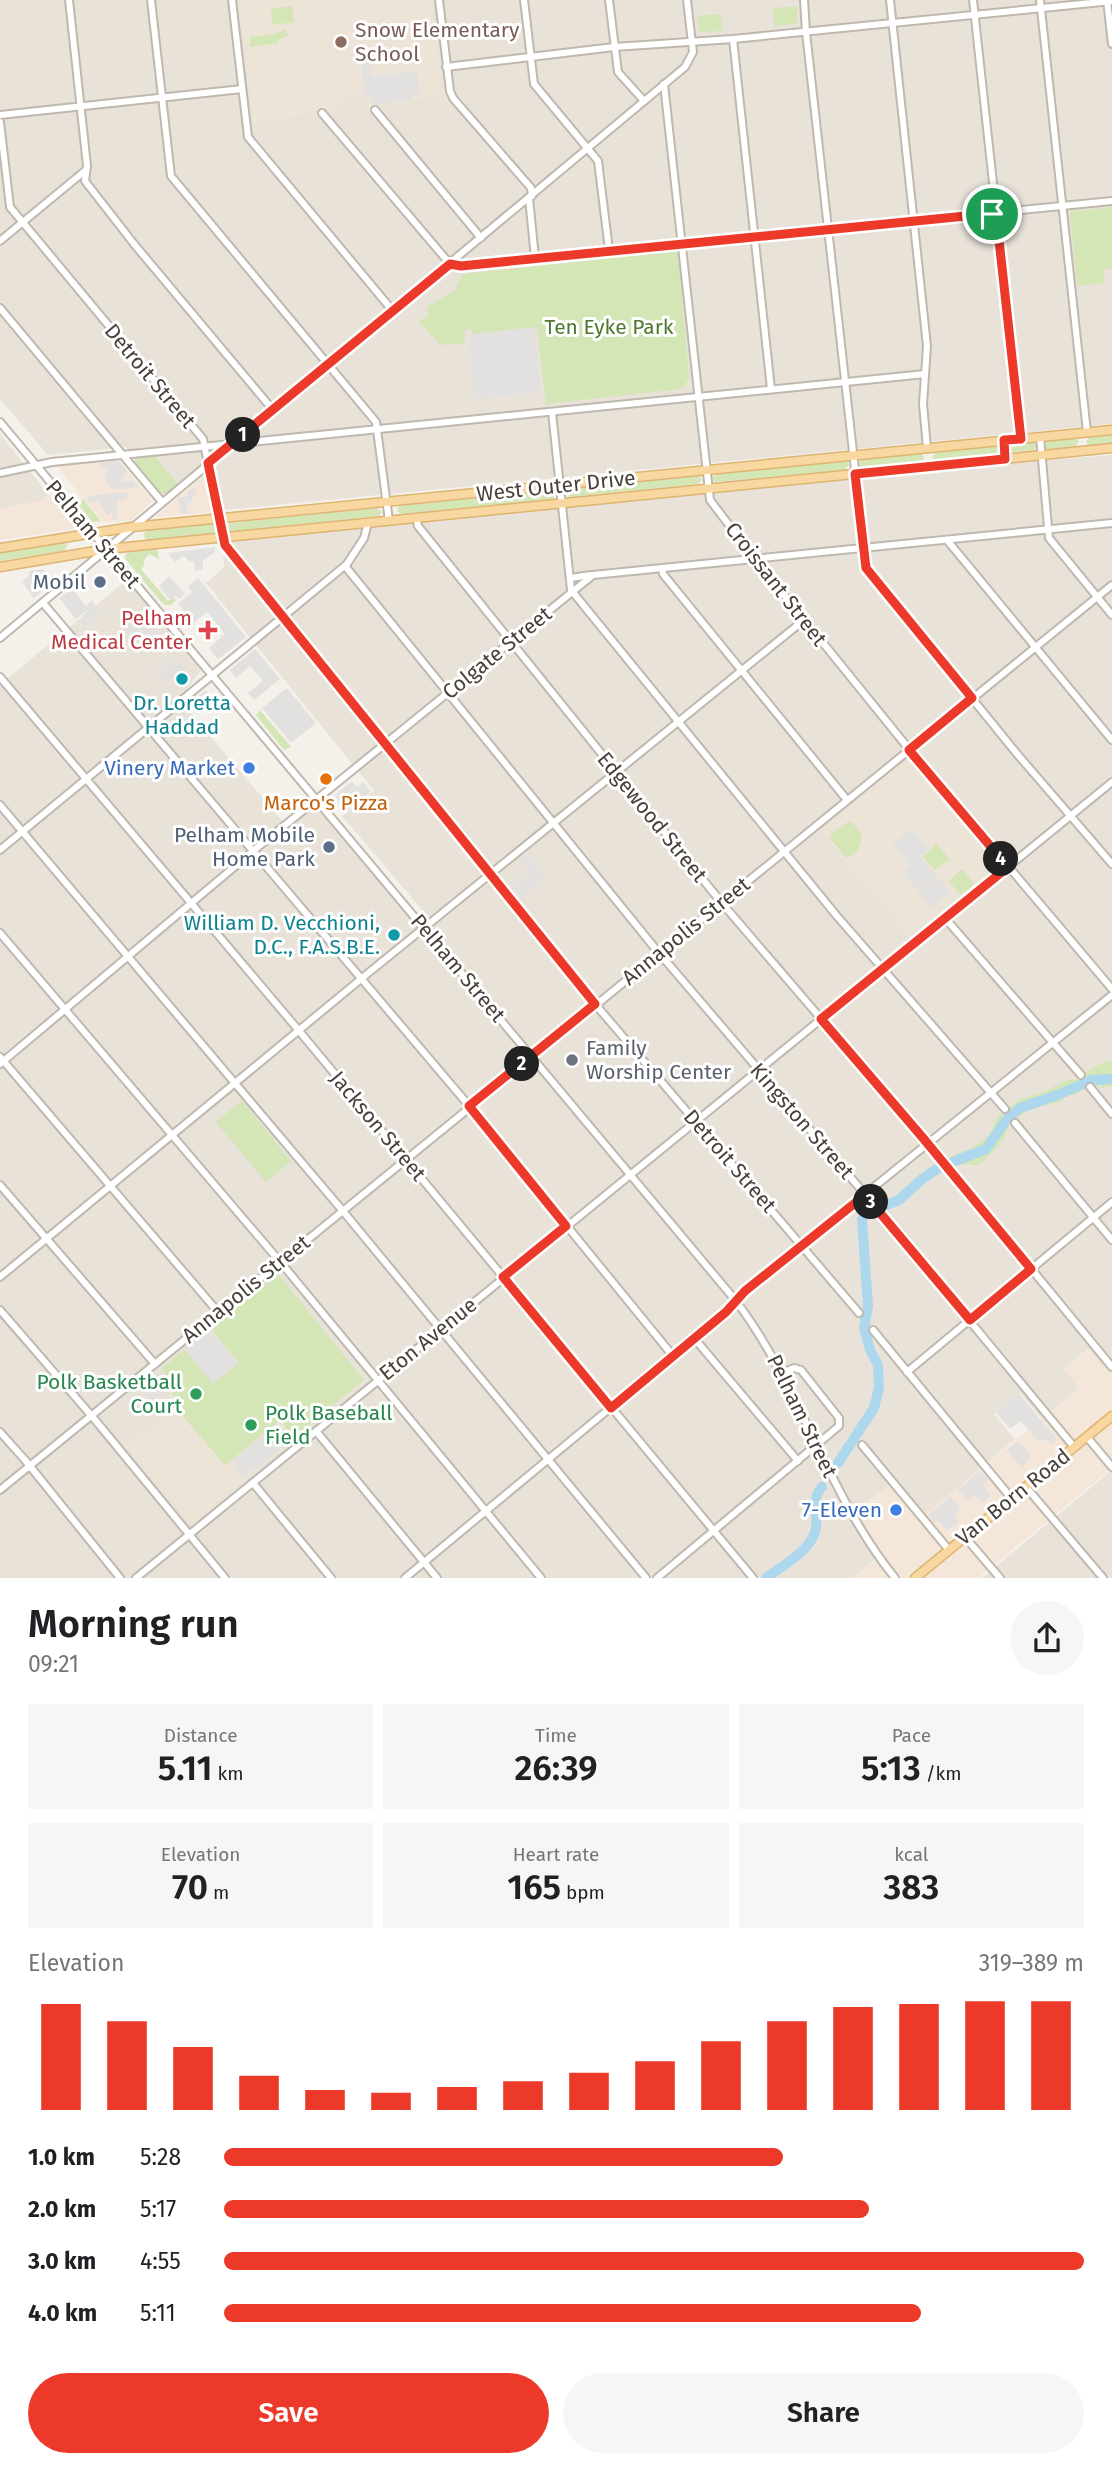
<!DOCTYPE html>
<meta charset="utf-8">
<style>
:root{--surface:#fff;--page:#f6f6f6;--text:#202124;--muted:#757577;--accent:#ec392a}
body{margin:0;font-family:"Fira Sans",sans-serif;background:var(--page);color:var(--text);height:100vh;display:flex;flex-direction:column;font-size:26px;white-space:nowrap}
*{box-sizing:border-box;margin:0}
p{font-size:23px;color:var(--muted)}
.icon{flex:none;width:38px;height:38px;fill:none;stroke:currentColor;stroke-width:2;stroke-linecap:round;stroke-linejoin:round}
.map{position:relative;height:1578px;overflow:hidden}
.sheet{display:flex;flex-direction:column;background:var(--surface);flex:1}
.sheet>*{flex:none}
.pin{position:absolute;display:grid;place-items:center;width:60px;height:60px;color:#fff;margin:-30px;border:4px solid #fff;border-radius:50%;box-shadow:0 2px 7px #0007}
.km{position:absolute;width:35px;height:35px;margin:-18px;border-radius:50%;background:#222;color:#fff;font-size:19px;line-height:35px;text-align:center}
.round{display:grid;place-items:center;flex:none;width:74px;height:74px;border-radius:37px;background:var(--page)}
.head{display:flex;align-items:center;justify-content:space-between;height:119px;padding:0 28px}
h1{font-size:38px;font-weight:600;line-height:52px}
.metrics{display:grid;grid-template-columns:repeat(3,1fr);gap:10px;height:119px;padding:7px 28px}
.metrics div{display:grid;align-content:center;border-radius:0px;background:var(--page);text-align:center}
.metrics b{font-size:35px;font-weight:600}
.metrics small{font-size:19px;font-weight:400}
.metrics p{font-size:19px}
.chart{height:196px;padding:14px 28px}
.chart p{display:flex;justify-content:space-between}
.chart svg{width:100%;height:126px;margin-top:7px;stroke:var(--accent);stroke-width:6}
.action{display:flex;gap:14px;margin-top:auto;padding:14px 28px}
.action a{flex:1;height:80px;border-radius:42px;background:var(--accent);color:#fff;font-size:28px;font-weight:600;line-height:80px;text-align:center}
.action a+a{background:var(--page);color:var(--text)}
ul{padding:0 28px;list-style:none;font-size:23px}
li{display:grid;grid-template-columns:112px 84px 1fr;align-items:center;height:52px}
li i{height:18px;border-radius:9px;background:var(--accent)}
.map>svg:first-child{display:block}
.residential{fill:#e8e2d9}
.commercial{fill:#f4e6d8}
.education{fill:#ece4d6}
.green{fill:#d4e5b6}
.parking{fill:#e3e1df}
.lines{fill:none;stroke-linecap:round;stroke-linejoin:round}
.river{stroke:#acd7ec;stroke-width:10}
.minor-casing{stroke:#bfb8ae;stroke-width:10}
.major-casing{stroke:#ddb470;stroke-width:11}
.minor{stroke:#fff;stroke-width:6}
.major{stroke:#f8d8a0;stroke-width:8}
.route-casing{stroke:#fff;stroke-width:14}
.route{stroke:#ec392a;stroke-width:9}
.education-dot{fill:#8d6e63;stroke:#fff;stroke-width:2.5}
.service-dot{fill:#5c6f8a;stroke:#fff;stroke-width:2.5}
.health-dot{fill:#e0444e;stroke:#fff;stroke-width:2.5}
.culture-dot{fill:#0f9aa8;stroke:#fff;stroke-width:2.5}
.shop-dot{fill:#3f7fe0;stroke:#fff;stroke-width:2.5}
.food-dot{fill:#e8710a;stroke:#fff;stroke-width:2.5}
.worship-dot{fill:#6b7280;stroke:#fff;stroke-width:2.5}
.leisure-dot{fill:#2e9e5b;stroke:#fff;stroke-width:2.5}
.labels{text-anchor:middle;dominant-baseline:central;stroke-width:6;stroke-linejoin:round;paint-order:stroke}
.education-label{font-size:21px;fill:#785e54;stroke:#fff;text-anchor:start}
.park-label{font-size:21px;fill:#50772f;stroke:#fff}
.street-label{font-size:21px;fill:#484139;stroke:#fff}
.service-label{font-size:21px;fill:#4e5e75;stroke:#fff;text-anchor:end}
.health-label{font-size:21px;fill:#be3a42;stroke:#fff;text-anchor:end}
.culture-label{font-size:21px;fill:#0d838f;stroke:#fff}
.shop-label{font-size:21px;fill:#366cbe;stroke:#fff;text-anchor:end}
.food-label{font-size:21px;fill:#c56008;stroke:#fff}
.worship-label{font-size:21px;fill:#5b616d;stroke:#fff;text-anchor:start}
.leisure-label{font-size:21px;fill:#27864d;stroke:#fff;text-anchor:end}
</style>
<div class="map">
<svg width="1112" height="1578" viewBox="0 0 1112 1578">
<rect width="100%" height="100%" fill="#f4f1eb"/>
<g class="residential">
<path d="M 0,0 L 1112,0 L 1112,424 L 224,510 L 215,472 L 204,477 L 202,464 L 165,494 L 126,447 L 48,455 L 0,399 Z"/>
<path d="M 0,434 L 49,495 L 39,501 L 0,509 Z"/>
<path d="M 1112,455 L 1112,1360 L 1103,1367 L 1088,1349 L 1064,1369 L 1079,1388 L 1042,1419 L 1020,1393 L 994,1414 L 1015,1439 L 853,1578 L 0,1578 L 0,685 L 130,577 L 201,670 L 179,699 L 282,821 L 248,852 L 361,985 L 435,925 L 342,816 L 374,791 L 206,583 L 224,567 L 223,538 L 999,464 Z"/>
<path d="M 314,805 L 419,928 L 361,975 L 257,852 Z"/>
<path d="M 1112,1470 L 1112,1578 L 982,1578 Z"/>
</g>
<g class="commercial">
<path d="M 120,461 L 153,501 L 130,521 L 103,522 L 55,464 Z"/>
<path d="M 204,475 L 213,512 L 155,517 Z"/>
<path d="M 49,495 L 72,520 L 73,529 L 0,540 L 0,509 L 39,501 Z"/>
<path d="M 1089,1349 L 1103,1366 L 1112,1360 L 1112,1468 L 978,1578 L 853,1578 L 879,1557 L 851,1515 L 893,1481 L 922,1517 L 1079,1388 L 1064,1369 Z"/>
</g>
<g class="education">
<path d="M 240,0 L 432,0 L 442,92 L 416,101 L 366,110 L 362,89 L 327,112 L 253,122 Z"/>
<path d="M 908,759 L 999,866 L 911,938 L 820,831 Z"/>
<path d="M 208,1330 L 239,1364 L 296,1438 L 191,1524 L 126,1446 L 175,1407 L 171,1397 L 171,1384 L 160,1371 Z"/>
</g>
<g class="green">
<path d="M 292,6 L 294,22 L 273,25 L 271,9 Z"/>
<path d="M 797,6 L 797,23 L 775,27 L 773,8 Z"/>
<path d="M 721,14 L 722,31 L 700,32 L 697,16 Z"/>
<path d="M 285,29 L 288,35 L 278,40 L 278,43 L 250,47 L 250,37 L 275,34 Z"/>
<path d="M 1112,207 L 1112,268 L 1103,270 L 1104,283 L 1077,286 L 1070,212 Z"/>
<path d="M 678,250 L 689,377 L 685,386 L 681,389 L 546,404 L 537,327 L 472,334 L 472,329 L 466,329 L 464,337 L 465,343 L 440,345 L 419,321 L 428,317 L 427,307 L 455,290 L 463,274 Z"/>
<path d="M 1112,433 L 1112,443 L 1089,446 L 1086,442 L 1090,435 Z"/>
<path d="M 1075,437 L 1079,441 L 1076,446 L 1047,449 L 1045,446 L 1047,440 Z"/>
<path d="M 1033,442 L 1037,446 L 1034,450 L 1011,452 L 1008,448 L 1011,444 Z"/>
<path d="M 997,445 L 1001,450 L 997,454 L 935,460 L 932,457 L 937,451 Z"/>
<path d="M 921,453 L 924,458 L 921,462 L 862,468 L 859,465 L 861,459 Z"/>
<path d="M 157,454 L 157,459 L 178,484 L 166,494 L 160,493 L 134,461 L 137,456 Z"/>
<path d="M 844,461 L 848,462 L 849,465 L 844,470 L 714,482 L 712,478 L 716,474 Z"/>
<path d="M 698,475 L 702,480 L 698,484 L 570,497 L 566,493 L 569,488 Z"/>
<path d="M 550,490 L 555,493 L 554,499 L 402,514 L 397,511 L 399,506 Z"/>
<path d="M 83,499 L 101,521 L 92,522 L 78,504 Z"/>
<path d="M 377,508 L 382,512 L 379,516 L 231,532 L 227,528 L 230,523 Z"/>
<path d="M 213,524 L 217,529 L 214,533 L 147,540 L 143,535 L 146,531 Z"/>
<path d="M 63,542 L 68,545 L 64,551 L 0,561 L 0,552 Z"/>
<path d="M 157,548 L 159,559 L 149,554 L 144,560 L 144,566 L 141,569 L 168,601 L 173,598 L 176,600 L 171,605 L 164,605 L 126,560 L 125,556 L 129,551 Z"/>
<path d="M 260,710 L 291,747 L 284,750 L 256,715 Z"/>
<path d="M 849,821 C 866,831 865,851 846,858 L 830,838 L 831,834 Z"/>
<path d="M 936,844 L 950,859 L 935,870 L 923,857 Z"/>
<path d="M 962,869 L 974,884 L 960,895 L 949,881 Z"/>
<path d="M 1110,1061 L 1112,1063 L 1112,1086 L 1102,1088 L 1091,1084 L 1078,1093 L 1063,1097 L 1062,1101 C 1045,1105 1025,1109 1012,1122 C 1006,1128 1007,1136 1002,1142 C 996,1149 986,1158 979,1165 L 953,1164 L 948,1158 L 971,1148 L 989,1136 L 996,1120 L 1003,1111 L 1023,1098 L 1046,1092 L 1049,1089 L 1068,1080 L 1075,1080 L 1096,1066 Z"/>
<path d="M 242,1101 L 291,1161 L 266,1182 L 216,1122 Z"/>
<path d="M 278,1274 L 364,1380 L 294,1437 L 280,1420 L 225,1465 L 182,1415 L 173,1397 L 173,1383 L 161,1369 L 185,1349 L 213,1383 L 239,1363 L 211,1329 Z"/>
</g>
<g class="parking">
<path d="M 370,62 L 372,76 L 417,71 L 420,94 L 411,95 L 411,100 L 373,105 L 372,97 L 365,98 L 361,63 Z"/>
<path d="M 534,328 L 541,392 L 474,399 L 468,335 Z"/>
<path d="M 118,461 L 126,469 L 121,482 L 133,480 L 138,487 L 113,490 L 104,477 L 107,471 L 99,463 Z"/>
<path d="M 195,488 L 196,496 L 192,497 L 192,502 L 186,504 L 188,513 L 182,513 L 178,499 L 188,495 L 188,491 Z"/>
<path d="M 127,492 L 127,499 L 117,500 L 117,520 L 113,520 L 112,512 L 107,515 L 99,502 L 89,503 L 88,496 Z"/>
<path d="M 215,547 L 215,552 L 203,561 L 203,570 L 195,571 L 194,562 L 190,562 L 184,556 L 175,562 L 168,553 Z"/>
<path d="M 43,569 L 53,581 L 42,591 L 32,580 L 41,592 L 33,598 L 22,581 L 29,576 L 30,571 Z"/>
<path d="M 169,576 L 185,594 L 179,599 L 176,596 L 170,600 L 159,586 Z"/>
<path d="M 198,578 L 246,637 L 218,659 L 209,648 L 225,634 L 207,612 L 191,625 L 181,614 L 184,611 L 178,604 L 192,592 L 188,586 Z"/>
<path d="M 72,589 L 86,606 L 92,600 L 100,614 L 85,627 L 79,620 L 89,609 L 76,619 L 59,598 Z"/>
<path d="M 133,609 L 161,639 L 142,655 L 128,637 L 131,634 L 122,623 L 124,616 Z"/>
<path d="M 255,649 L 280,679 L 254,700 L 248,693 L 263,681 L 250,666 L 236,678 L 230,670 Z"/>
<path d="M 175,658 L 185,669 L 167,683 L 158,672 Z"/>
<path d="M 287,688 L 316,723 L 291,743 L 262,708 Z"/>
<path d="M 206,690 L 218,704 L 212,709 L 191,702 Z"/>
<path d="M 913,759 L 992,853 L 990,853 L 912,762 Z"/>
<path d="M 352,781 L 357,787 L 363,782 L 371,792 L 346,811 L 334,796 Z"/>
<path d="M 912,829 L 929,849 L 920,857 L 950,892 L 932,908 L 902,872 L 910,865 L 893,844 Z"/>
<path d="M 527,854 L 545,877 L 520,898 L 511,887 L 530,872 L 520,859 Z"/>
<path d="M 205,1332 L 219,1341 L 238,1364 L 213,1384 L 184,1349 Z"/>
<path d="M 161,1371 L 166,1378 L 163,1381 L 168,1388 L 151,1401 L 140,1388 Z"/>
<path d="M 1019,1394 L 1057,1439 L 1051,1445 L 1045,1438 L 1039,1442 L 1021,1421 L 1010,1429 L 996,1412 Z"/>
<path d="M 277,1424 L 292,1439 L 289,1441 L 284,1440 L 283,1447 L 254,1471 L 252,1471 L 252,1467 L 248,1469 L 248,1475 L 245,1478 L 241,1476 L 234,1468 L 236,1457 Z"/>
<path d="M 1018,1441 L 1031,1456 L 1022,1468 L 1007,1450 Z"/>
<path d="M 980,1471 L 988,1480 L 982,1485 L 991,1496 L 982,1503 L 975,1494 L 967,1500 L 958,1490 Z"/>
<path d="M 951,1497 L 960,1508 L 955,1517 L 959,1522 L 947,1531 L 938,1520 L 934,1523 L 928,1515 Z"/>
</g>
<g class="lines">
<g class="river">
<path d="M 838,1463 L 874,1408 L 879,1388 L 878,1365 L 870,1350 L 864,1328 L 868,1306 L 862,1220 L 865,1214 L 899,1200 L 922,1179 L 940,1167 L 986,1149 L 1007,1119 L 1020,1108 L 1060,1094 L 1092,1080 L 1112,1079"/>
<path d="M 766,1578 C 782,1566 811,1551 816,1529 C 818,1515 811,1498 822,1487"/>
</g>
<defs>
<g id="minor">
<path d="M 69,0 L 87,166 L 85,181 L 134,244 L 273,410"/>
<path d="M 151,0 L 171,176 L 376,422 L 389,521"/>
<path d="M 232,0 L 248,137 L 392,310"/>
<path d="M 439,0 L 450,91 L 453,98 L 531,188 L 532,196"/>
<path d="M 524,0 L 534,84 L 598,161 L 609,250"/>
<path d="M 609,0 L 618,72 L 644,101"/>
<path d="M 804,0 L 806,32 L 866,568 L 1018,755 L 1112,864"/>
<path d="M 890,0 L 927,346 L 923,404 L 927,448"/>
<path d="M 973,0 L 1021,439"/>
<path d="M 1040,0 L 1087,432"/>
<path d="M 1107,0 L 1112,44"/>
<path d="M 733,39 L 771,389"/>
<path d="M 446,67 L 614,47 L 733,39 L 1112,1"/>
<path d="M 664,84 L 710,500 L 755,559 L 909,749 L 1112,989"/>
<path d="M 375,110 L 481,238"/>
<path d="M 322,113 L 450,264 L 461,266 L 1112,201"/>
<path d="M 0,115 L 242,89"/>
<path d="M 0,122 L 10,207 L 203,439 L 225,546 L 595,1004 L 859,1313"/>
<path d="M 529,198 L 535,258"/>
<path d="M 0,241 L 86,170"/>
<path d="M 0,308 L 162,502"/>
<path d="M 552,412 L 571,590 L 836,915 L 1005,1109"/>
<path d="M 0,422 L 736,1301 C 801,1387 827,1494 895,1578"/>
<path d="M 1040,437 L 1049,538 L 1112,615"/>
<path d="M 0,473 L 52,462 L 925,374"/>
<path d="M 416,518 L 418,526 L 721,902 L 932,1148 L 1112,1367"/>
<path d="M 947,540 L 1112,740"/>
<path d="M 345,566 L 654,947 L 869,1199 L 1074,1447"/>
<path d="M 662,569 L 663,574 L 847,800"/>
<path d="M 570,578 L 591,575"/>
<path d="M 43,603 L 465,1101 L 673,1356"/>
<path d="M 0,638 L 685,67 L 693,52 L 687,0"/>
<path d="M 0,677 L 295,1026 L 753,1578"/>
<path d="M 0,805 L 342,1210 L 646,1578"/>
<path d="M 0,850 L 347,564 L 364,538 L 368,523"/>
<path d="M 945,918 L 1081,1075"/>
<path d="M 0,933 L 287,1270 L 541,1578"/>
<path d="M 0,1057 L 218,1312"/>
<path d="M 0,1064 L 258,847 L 593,575 L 1112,523"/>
<path d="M 1090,1087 L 1112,1114"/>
<path d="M 1015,1123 L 1112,1240"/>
<path d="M 0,1185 L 155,1364"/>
<path d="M 0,1277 L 367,974 L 804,620"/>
<path d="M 0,1310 L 96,1421 L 225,1578"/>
<path d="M 873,1330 L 1012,1499"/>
<path d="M 694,1338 L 798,1461"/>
<path d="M 907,1372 L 1112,1202"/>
<path d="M 316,1431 L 437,1578"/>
<path d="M 0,1432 L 25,1460 L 120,1578"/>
<path d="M 1087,1437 L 1112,1467"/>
<path d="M 862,1445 L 949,1550"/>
<path d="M 253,1483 L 331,1578"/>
<path d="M 1026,1487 L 1103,1578"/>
<path d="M 0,1490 L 1112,585"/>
<path d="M 965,1537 L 1000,1578"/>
<path d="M 136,1578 L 1112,782"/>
<path d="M 405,1578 L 726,1312 L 745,1291 L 1112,995"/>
<path d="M 657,1578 L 839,1426 L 839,1418 L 801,1370 L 794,1368 L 782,1373"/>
</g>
<g id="major">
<path d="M 0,548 L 132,527 L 1112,430"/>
<path d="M 0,567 L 107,549 L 1112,448"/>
<path d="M 915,1578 L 1112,1416"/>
</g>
</defs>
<use href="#minor" class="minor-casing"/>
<use href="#major" class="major-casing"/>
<use href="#minor" class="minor"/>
<use href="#major" class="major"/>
</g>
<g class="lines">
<defs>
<path id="route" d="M 996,213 L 1021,439 L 1004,440 L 1005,459 L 855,474 L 866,568 L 972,698 L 909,750 L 1008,867 L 821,1019 L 923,1138 L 1031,1269 L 970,1320 L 865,1195 L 745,1291 L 726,1312 L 611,1408 L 503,1277 L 566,1226 L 469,1106 L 595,1004 L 225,545 L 208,463 L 450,264 L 461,266 Z"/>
</defs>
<use href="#route" class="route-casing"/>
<use href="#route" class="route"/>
</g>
<circle class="education-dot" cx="341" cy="42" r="7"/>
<g class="service-dot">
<circle cx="100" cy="582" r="7"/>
<circle cx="329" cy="847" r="7"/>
</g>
<path class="health-dot" d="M204.5 619.5h7v7h7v7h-7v7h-7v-7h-7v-7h7z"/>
<g class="culture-dot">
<circle cx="182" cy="679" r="7"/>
<circle cx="394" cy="935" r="7"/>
</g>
<g class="shop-dot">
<circle cx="249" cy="768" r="7"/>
<circle cx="896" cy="1510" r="7"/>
</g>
<circle class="food-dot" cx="326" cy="779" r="7"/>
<circle class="worship-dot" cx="572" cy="1060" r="7"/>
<g class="leisure-dot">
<circle cx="196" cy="1394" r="7"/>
<circle cx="251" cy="1425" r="7"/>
</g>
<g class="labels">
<g class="education-label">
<text x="355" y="30">Snow Elementary<tspan x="355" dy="24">School</tspan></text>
</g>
<g class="park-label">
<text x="609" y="327">Ten Eyke Park</text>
</g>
<g class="street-label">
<text transform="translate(150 376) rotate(50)">Detroit Street</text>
<text transform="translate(556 486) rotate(-6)">West Outer Drive</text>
<text transform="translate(93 534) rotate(50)">Pelham Street</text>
<text transform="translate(776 584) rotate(52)">Croissant Street</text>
<text transform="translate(497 653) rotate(-39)">Colgate Street</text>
<text transform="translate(652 817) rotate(51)">Edgewood Street</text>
<text transform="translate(686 931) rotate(-39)">Annapolis Street</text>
<text transform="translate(458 968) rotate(50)">Pelham Street</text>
<text transform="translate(802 1121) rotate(49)">Kingston Street</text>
<text transform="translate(378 1126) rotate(50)">Jackson Street</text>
<text transform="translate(730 1161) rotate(49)">Detroit Street</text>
<text transform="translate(246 1289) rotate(-39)">Annapolis Street</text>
<text transform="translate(428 1339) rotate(-39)">Eton Avenue</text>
<text transform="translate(802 1416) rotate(64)">Pelham Street</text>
<text transform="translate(1013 1497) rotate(-39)">Van Born Road</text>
</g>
<g class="service-label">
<text x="86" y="582">Mobil</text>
<text x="315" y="835">Pelham Mobile<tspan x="315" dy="24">Home Park</tspan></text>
</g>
<g class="health-label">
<text x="192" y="618">Pelham<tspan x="192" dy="24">Medical Center</tspan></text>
</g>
<g class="culture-label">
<text x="182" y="703">Dr. Loretta<tspan x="182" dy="24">Haddad</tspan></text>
<text x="380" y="923" text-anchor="end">William D. Vecchioni,<tspan x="380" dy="24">D.C., F.A.S.B.E.</tspan></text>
</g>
<g class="shop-label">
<text x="235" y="768">Vinery Market</text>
<text x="882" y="1510">7-Eleven</text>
</g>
<g class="food-label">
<text x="326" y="803">Marco's Pizza</text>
</g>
<g class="worship-label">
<text x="586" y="1048">Family<tspan x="586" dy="24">Worship Center</tspan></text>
</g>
<g class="leisure-label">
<text x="182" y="1382">Polk Basketball<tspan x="182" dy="24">Court</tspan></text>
<text x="265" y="1413" text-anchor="start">Polk Baseball<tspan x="265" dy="24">Field</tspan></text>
</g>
</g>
</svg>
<div class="pin" style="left:992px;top:214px;background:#1e9e55"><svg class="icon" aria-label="arrive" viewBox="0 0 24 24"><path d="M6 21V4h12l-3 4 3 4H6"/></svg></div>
<b class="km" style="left:243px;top:435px">1</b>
<b class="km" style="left:522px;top:1064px">2</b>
<b class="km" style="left:871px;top:1202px">3</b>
<b class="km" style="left:1001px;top:859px">4</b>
</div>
<section class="sheet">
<div class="head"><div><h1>Morning run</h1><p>09:21</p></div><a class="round"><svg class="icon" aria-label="share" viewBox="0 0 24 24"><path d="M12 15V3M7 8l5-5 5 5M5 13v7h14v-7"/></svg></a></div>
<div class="metrics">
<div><p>Distance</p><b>5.11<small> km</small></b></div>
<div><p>Time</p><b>26:39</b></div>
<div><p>Pace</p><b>5:13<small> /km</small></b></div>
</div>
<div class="metrics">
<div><p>Elevation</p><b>70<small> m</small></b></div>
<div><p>Heart rate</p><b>165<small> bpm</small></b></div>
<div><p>kcal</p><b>383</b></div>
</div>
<div class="chart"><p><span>Elevation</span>319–389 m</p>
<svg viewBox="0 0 160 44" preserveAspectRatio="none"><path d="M5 44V7M15 44V13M25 44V22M35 44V32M45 44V37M55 44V38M65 44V36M75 44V34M85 44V31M95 44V27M105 44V20M115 44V13M125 44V8M135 44V7M145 44V6M155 44V6"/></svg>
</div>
<ul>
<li><b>1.0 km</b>5:28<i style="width:65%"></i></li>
<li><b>2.0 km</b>5:17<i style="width:75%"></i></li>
<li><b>3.0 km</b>4:55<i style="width:100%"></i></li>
<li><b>4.0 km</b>5:11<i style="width:81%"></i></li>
</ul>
<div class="action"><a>Save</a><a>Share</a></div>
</section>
